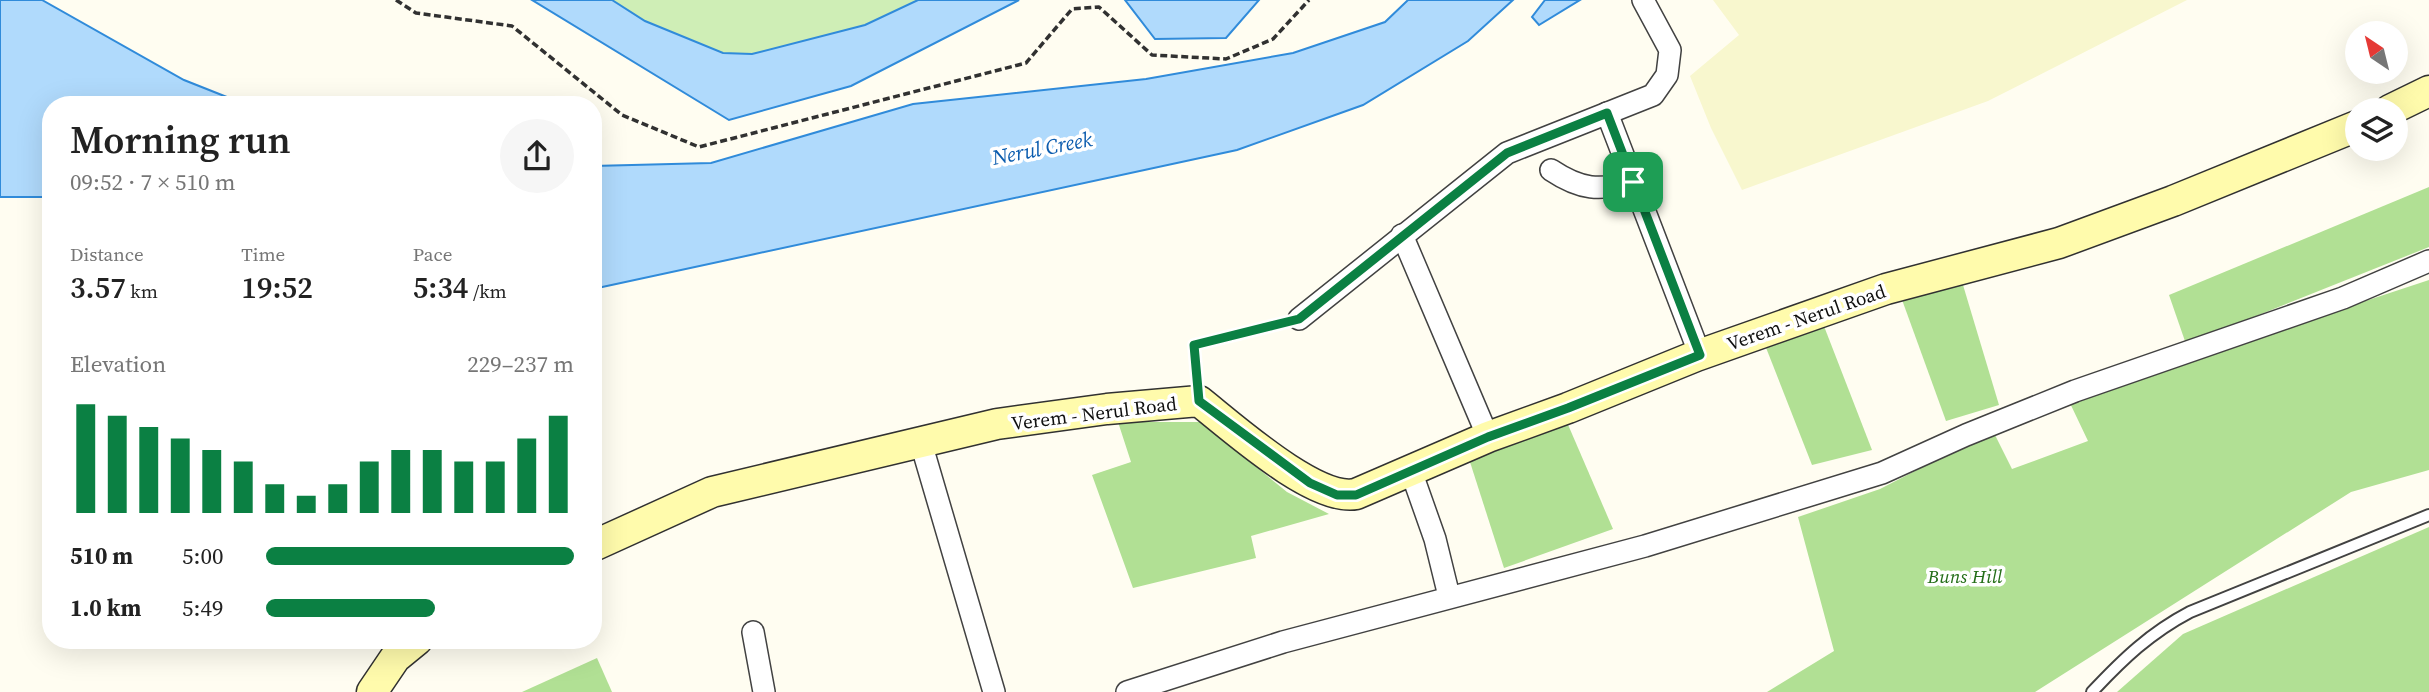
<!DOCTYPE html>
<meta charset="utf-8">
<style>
:root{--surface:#fff;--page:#f6f6f6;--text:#222;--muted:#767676;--accent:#0b8043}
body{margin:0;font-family:"Source Serif 4",serif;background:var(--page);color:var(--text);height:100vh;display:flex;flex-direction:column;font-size:26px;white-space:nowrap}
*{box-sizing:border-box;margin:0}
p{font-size:23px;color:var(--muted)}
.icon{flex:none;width:38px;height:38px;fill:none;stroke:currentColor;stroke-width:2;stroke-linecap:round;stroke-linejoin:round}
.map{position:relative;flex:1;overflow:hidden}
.drawer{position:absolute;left:42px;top:96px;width:560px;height:553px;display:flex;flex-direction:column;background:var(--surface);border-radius:28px;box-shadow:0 7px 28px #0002}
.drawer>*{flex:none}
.needle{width:46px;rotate:325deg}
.buttons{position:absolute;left:2345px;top:21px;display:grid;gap:14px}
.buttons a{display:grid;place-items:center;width:63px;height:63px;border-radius:50%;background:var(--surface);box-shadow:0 7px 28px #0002;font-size:35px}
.pin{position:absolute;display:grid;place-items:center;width:60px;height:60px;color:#fff;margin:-30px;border-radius:14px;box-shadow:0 4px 10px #0006}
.round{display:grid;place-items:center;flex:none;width:74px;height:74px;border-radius:37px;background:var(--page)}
.overview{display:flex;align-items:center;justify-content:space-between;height:119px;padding:0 28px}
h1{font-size:38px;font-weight:600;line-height:52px}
.stats{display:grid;grid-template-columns:repeat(3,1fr);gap:10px;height:119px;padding:7px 28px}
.stats div{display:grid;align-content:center}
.stats b{font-size:30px;font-weight:600}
.stats small{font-size:19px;font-weight:400}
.stats p{font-size:19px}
.chart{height:196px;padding:14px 28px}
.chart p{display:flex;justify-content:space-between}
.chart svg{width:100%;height:126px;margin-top:7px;stroke:var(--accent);stroke-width:6}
ul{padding:0 28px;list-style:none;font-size:23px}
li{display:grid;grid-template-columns:112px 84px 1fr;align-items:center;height:52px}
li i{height:18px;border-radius:9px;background:var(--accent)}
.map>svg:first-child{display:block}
.farmland{fill:#f8f7ce}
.green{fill:#cfeeb6}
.forest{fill:#b1e094}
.water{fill:#b0dafc;stroke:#308bda;stroke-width:2}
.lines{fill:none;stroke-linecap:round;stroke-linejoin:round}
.service-casing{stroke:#424242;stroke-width:14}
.minor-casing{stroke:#424242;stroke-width:24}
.secondary-casing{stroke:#313131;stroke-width:33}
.path{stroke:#313131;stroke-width:3.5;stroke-dasharray:7 3.5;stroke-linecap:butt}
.service{stroke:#fff;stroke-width:10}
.minor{stroke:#fff;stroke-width:21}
.secondary{stroke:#fffbac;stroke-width:30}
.route-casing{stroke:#fff;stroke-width:14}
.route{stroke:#0b8043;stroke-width:9}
.labels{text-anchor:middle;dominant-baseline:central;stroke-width:7;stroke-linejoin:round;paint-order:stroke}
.street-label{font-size:19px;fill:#0f0f0f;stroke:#fff}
.park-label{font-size:19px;font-style:italic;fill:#246e18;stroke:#fff}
.water-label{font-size:21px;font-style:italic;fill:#0b5cae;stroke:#fff}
</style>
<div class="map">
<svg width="2429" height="692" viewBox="0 0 2429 692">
<rect width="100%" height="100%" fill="#fffdf1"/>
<path class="farmland" d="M 1713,0 L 2187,0 L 1988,101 L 1742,190 L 1711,128 L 1690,76 L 1739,35 Z"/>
<path class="green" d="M 612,0 L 918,0 L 865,25 L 752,54 L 723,53 L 645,21 Z"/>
<g class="forest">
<path d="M 2429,187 L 2429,247 L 2186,344 L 2169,295 Z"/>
<path d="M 2429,280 L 2429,470 L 2351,492 L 2035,692 L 1767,692 L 1834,651 L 1798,517 L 1880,489 L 1993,431 L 2012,469 L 2088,441 L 2068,399 Z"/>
<path d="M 1963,285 L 1999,405 L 1946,421 L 1901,297 Z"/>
<path d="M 1822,321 L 1872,450 L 1812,465 L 1763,340 Z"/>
<path d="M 1566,420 L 1613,529 L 1504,568 L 1470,462 Z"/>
<path d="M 1118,422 L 1201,422 L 1287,492 L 1329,514 L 1251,536 L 1256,558 L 1133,588 L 1092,475 L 1131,462 Z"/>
<path d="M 2429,527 L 2429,692 L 2117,692 L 2183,634 Z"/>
<path d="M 597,658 L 612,692 L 522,692 Z"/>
</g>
<g class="water">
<path d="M 0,0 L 42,0 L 184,80 L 247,105 L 51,105 L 51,197 L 0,197 Z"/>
<path d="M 532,0 L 612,0 L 645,21 L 723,53 L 752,54 L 865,25 L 918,0 L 1019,0 L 851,86 L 729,120 Z"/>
<path d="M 1125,0 L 1259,0 L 1226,38 L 1155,39 Z"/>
<path d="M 1408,0 L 1513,0 L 1468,41 L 1363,105 L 1237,150 L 593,289 L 593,166 L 711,163 L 913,104 L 1146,79 L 1293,53 L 1385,22 Z"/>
<path d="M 1545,0 L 1580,0 L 1539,25 L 1532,17 Z"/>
</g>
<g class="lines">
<defs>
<path id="service" d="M 2092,692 C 2123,659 2150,633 2190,612 L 2429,515"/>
<g id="minor">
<path d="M 1607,113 L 1700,355"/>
<path d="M 1551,170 C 1581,190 1599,191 1634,182"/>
<path d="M 1402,235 L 1488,437"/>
<path d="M 1299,319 L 1507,153 L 1653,95 L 1667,75 L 1670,50 L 1643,0"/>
<path d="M 921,443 L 994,692"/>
<path d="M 1411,471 L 1435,539 L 1449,596"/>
<path d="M 753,632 L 764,692"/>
<path d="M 1127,692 L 1283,642 L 1645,546 L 1882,473 L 1966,435 L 2075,391 L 2343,298 L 2429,261"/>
</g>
<g id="secondary">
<path d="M 2390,110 L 2429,91"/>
<path d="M 593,546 L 712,492 L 997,424 L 1107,409 L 1199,401 C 1232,427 1315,502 1356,494 L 1488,437 L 1568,408 L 1696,356 L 1886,289 L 2059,243 L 2173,201 L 2357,126"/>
<path d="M 372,692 L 395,658 L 417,640"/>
</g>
</defs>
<use href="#service" class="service-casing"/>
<use href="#minor" class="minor-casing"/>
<use href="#secondary" class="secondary-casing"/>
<g class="path">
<path d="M 396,0 L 416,13 L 512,26 L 622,115 L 699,147 L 1026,63 L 1072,9 L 1099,7 L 1152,55 L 1226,59 L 1273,39 L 1309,0"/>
<path d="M 1197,378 L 1194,346 L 1280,323"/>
</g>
<use href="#service" class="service"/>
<use href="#minor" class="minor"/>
<use href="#secondary" class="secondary"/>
</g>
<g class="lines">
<defs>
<path id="route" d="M 1607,113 L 1700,355 L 1568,408 L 1488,437 L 1356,495 L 1337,495 L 1310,483 L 1199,401 L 1194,345 L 1299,319 L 1507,153 Z"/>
</defs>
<use href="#route" class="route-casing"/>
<use href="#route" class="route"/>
</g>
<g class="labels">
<g class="street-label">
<text transform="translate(1806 317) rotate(-19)">Verem - Nerul Road</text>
<text transform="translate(1094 413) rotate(-7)">Verem - Nerul Road</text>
</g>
<g class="park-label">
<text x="1965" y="576">Buns Hill</text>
</g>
<g class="water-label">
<text transform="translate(1042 148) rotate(-11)">Nerul Creek</text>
</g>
</g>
</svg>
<div class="buttons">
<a><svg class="needle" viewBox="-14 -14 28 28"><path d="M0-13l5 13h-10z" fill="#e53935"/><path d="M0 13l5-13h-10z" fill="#767676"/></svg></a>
<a><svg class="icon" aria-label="layers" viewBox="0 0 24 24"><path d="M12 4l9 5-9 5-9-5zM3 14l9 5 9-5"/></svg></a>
</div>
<div class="pin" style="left:1633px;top:182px;background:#1e9e55"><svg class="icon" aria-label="arrive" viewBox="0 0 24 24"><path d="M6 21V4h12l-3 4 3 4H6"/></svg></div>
<section class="drawer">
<div class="overview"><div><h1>Morning run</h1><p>09:52 · 7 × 510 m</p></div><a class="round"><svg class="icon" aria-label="share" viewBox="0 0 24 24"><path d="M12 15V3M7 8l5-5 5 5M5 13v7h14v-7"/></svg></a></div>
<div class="stats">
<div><p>Distance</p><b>3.57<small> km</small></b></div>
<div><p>Time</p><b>19:52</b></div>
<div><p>Pace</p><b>5:34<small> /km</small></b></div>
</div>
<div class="chart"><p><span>Elevation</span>229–237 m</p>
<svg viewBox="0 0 160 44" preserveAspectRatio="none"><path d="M5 44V6M15 44V10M25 44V14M35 44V18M45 44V22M55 44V26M65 44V34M75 44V38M85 44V34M95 44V26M105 44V22M115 44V22M125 44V26M135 44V26M145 44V18M155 44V10"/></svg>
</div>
<ul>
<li><b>510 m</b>5:00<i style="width:100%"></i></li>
<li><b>1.0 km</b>5:49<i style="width:55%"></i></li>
</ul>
</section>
</div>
